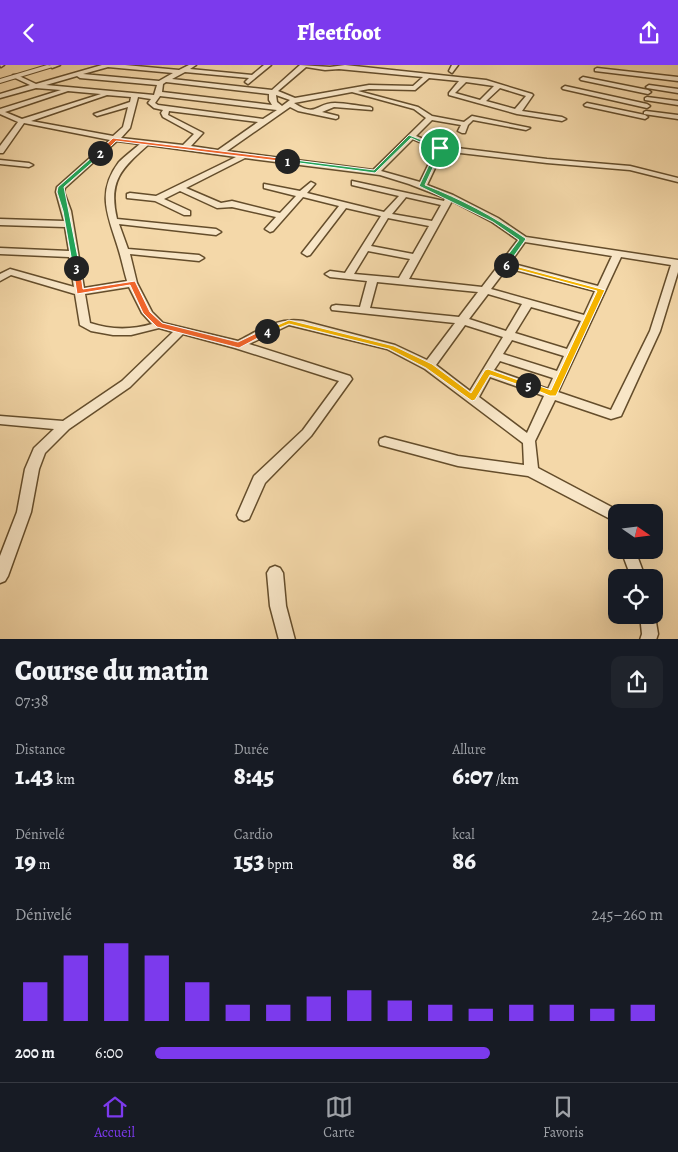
<!DOCTYPE html>
<html lang="fr">
<meta charset="utf-8">
<style>
:root{--surface:#171b24;--page:#20242c;--text:#f1f3f6;--muted:#9ea1a6;--line:#363941;--accent:#7c3aed}
body{margin:0;font-family:Alegreya,serif;background:var(--page);color:var(--text);height:100vh;display:flex;flex-direction:column;font-size:19px;white-space:nowrap}
*{box-sizing:border-box;margin:0}
p{font-size:16px;color:var(--muted)}
.icon{flex:none;width:28px;height:28px;fill:none;stroke:currentColor;stroke-width:2;stroke-linecap:round;stroke-linejoin:round}
.map{position:relative;height:574px;overflow:hidden}
.side{display:flex;flex-direction:column;background:var(--surface);flex:1}
.side>*{flex:none}
.needle{width:32px;rotate:104deg}
.fabs{position:absolute;left:608px;top:439px;display:grid;gap:10px}
.fabs a{display:grid;place-items:center;width:55px;height:55px;border-radius:10px;background:var(--surface);box-shadow:0 5px 20px #0002;font-size:25px}
.pin{position:absolute;display:grid;place-items:center;width:42px;height:42px;color:#fff;margin:-21px;border:2px solid #fff;border-radius:50%;box-shadow:0 1px 5px #0007}
.km{position:absolute;width:25px;height:25px;margin:-12px;border-radius:50%;background:#222;color:#fff;font-size:14px;line-height:25px;text-align:center}
.round{display:grid;place-items:center;flex:none;width:52px;height:52px;border-radius:10px;background:var(--page)}
.summary{display:flex;align-items:center;justify-content:space-between;height:85px;padding:0 15px}
h1{font-size:28px;font-weight:800;line-height:38px}
.figures{display:grid;grid-template-columns:repeat(3,1fr);gap:8px;height:85px;padding:5px 15px}
.figures div{display:grid;align-content:center}
.figures b{font-size:25px;font-weight:800}
.figures small{font-size:14px;font-weight:400}
.figures p{font-size:14px}
.chart{height:140px;padding:10px 15px}
.chart p{display:flex;justify-content:space-between}
.chart svg{width:100%;height:90px;margin-top:5px;stroke:var(--accent);stroke-width:6}
ul{padding:0 15px;list-style:none;font-size:16px}
li{display:grid;grid-template-columns:80px 60px 1fr;align-items:center;height:38px}
li i{height:12px;border-radius:6px;background:var(--accent)}
header{display:flex;justify-content:space-between;align-items:center;height:65px;padding:0 15px;background:var(--accent);color:#fff;font-size:22px;font-weight:800}
.dock{display:flex;justify-content:space-around;align-items:center;height:70px;border-top:1px solid var(--line);background:var(--surface);font-size:14px;color:var(--muted)}
.dock a{display:grid;justify-items:center;gap:2px}
.dock .active{color:var(--accent)}
.map>svg:first-child{display:block}
.lines{fill:none;stroke-linecap:round;stroke-linejoin:round}
.minor-casing{stroke:#644d2b;stroke-width:3}
.tertiary-casing{stroke:#644d2b;stroke-width:2}
.minor{fill:#f8e6c7;fill-rule:evenodd}
.tertiary{fill:#f8e6c7;fill-rule:evenodd}
.split-1{fill:#22a559;stroke:#fff}
.split-2{fill:#f0652b;stroke:#fff}
.split-3{fill:#22a559;stroke:#fff}
.split-4{fill:#f0652b;stroke:#fff}
.split-5{fill:#f5b400;stroke:#fff}
.split-6{fill:#f5b400;stroke:#fff}
.split-7{fill:#22a559;stroke:#fff}
</style>
<header><svg class="icon" aria-label="back" viewBox="0 0 24 24"><path d="M15 5l-7 7 7 7"/></svg>Fleetfoot<svg class="icon" aria-label="share" viewBox="0 0 24 24"><path d="M12 15V3M7 8l5-5 5 5M5 13v7h14v-7"/></svg></header>
<div class="map">
<svg width="678" height="575" viewBox="0 0 678 575">
<rect width="100%" height="100%" fill="#f4d8a9"/>
<filter id="stains"><feTurbulence type="fractalNoise" baseFrequency=".004" numOctaves="4"/><feColorMatrix values="0 0 0 0 .2 0 0 0 0 .09 0 0 0 0 .02 0 0 0 .5 -.17"/></filter>
<radialGradient id="worn" r=".72"><stop offset=".6" stop-color="#630" stop-opacity="0"/><stop offset="1" stop-color="#630" stop-opacity=".3"/></radialGradient>
<g class="lines">
<defs>
<g id="minor">
<path d="M 0,0 L 4,0 L 1,2 Z"/>
<path d="M 50,0 L 60,0 L 52,3 Z"/>
<path d="M 102,0 L 125,0 L 179,5 L 189,0 L 196,0 L 190,4 L 252,10 L 264,0 L 271,0 L 248,19 L 245,17 L 249,13 L 185,7 L 172,14 L 272,25 L 300,0 L 330,2 L 345,0 L 486,15 L 532,29 L 533,30 L 522,46 L 562,52 L 566,54 L 562,56 L 517,49 L 449,30 L 449,28 L 459,16 L 429,13 L 415,25 L 369,24 L 358,26 L 418,42 L 432,51 L 464,57 L 472,51 L 530,63 L 526,65 L 473,55 L 468,60 L 465,68 L 462,68 L 458,66 L 461,60 L 432,55 L 416,71 L 441,81 L 547,94 L 630,101 L 678,113 L 678,117 L 630,105 L 547,98 L 443,86 L 427,120 L 453,130 L 498,153 L 526,172 L 678,195 L 678,207 L 660,266 L 621,351 L 611,354 L 555,335 L 535,376 L 538,403 L 621,447 L 616,448 L 616,457 L 528,411 L 458,401 L 380,380 L 379,377 L 380,374 L 385,372 L 458,391 L 524,400 L 523,378 L 425,304 L 387,284 L 289,260 L 249,279 L 350,311 L 352,314 L 311,371 L 265,418 L 249,454 L 244,456 L 239,454 L 237,450 L 254,411 L 303,365 L 339,316 L 235,283 L 183,269 L 130,322 L 69,364 L 45,388 L 39,404 L 31,447 L 8,511 L 5,516 L 0,518 L 0,491 L 17,447 L 25,404 L 34,383 L 54,364 L 0,359 L 0,351 L 63,356 L 122,316 L 173,267 L 159,263 L 131,270 L 113,270 L 91,266 L 80,260 L 75,229 L 11,210 L 0,216 L 0,209 L 10,204 L 74,222 L 69,192 L 0,189 L 0,183 L 69,186 L 65,162 L 0,160 L 0,154 L 64,156 L 56,127 L 57,122 L 110,75 L 24,58 L 3,88 L 0,88 L 0,81 L 18,57 L 0,49 L 0,44 L 61,25 L 36,23 L 0,33 L 0,29 L 30,20 L 13,12 L 13,10 L 17,10 L 36,19 ZM 108,2 L 173,8 L 159,16 L 83,9 ZM 306,2 L 325,5 L 339,4 L 423,12 L 413,21 L 369,20 L 295,33 L 278,26 ZM 77,11 L 80,13 L 157,20 L 154,30 L 46,20 ZM 166,17 L 269,29 L 269,35 L 272,40 L 162,27 L 163,19 ZM 466,17 L 494,21 L 480,35 L 455,28 ZM 500,23 L 526,31 L 515,44 L 486,36 ZM 68,26 L 101,29 L 22,54 L 5,47 ZM 352,27 L 414,44 L 426,53 L 373,105 L 227,86 L 290,42 L 298,46 L 336,54 L 338,53 L 338,51 L 322,47 L 334,42 L 372,45 L 372,43 L 370,42 C 358,41 346,38 335,38 C 316,38 317,53 294,38 ZM 107,30 L 131,32 L 130,37 L 94,49 L 97,51 L 128,42 L 123,62 L 113,71 L 31,56 ZM 276,30 L 290,35 L 282,41 L 277,37 ZM 160,31 L 277,45 L 263,54 L 158,40 L 155,38 ZM 138,32 L 151,34 L 148,38 L 154,43 L 163,45 L 161,48 L 163,52 L 194,69 L 183,80 L 121,73 L 130,63 ZM 169,46 L 258,57 L 218,85 L 191,81 L 203,68 L 168,50 ZM 413,74 L 436,84 L 420,117 L 381,106 ZM 117,76 L 140,79 C 133,85 125,91 119,97 C 95,129 109,152 119,186 C 122,196 124,206 127,216 L 84,223 L 71,146 L 64,127 L 65,123 ZM 148,80 L 236,92 L 156,131 L 130,128 L 127,129 L 127,133 L 155,136 L 184,150 L 190,150 L 190,146 L 164,134 L 180,126 L 217,143 L 232,142 L 276,152 L 265,164 L 270,167 L 273,166 L 303,132 L 339,141 L 302,188 L 307,191 L 310,190 L 346,143 L 381,151 L 345,208 L 330,206 L 325,209 L 330,212 L 367,216 L 360,242 L 336,240 L 332,241 L 331,243 L 332,245 L 455,258 L 427,295 L 395,280 L 303,256 C 277,252 260,265 238,276 L 163,258 L 152,247 L 137,218 L 130,189 L 199,196 L 204,193 L 199,190 L 128,184 L 119,159 L 216,170 L 221,167 L 216,164 L 117,154 C 108,116 121,104 148,80 ZM 245,93 L 380,110 L 409,119 L 445,133 L 444,136 L 352,116 L 352,120 L 399,131 L 384,147 L 307,128 L 315,119 L 311,117 L 300,126 L 264,119 L 264,123 L 296,131 L 280,148 L 232,136 L 221,138 L 186,123 ZM 406,132 L 441,140 L 432,156 L 392,149 ZM 452,136 L 492,157 L 518,175 L 482,222 L 409,214 ZM 388,153 L 429,161 L 413,189 L 371,181 ZM 525,177 L 612,191 L 598,221 L 510,198 ZM 368,186 L 410,194 L 399,213 L 354,209 ZM 621,192 L 671,200 L 650,266 L 611,345 L 558,327 ZM 507,203 L 595,226 L 584,250 L 491,224 ZM 377,217 L 478,227 L 459,252 L 370,243 ZM 129,222 L 142,248 L 152,259 C 131,265 111,265 90,258 L 85,229 ZM 488,229 L 522,239 L 506,266 L 469,254 ZM 531,242 L 581,256 L 567,284 L 515,268 ZM 465,260 L 503,272 L 470,326 L 436,300 ZM 512,275 L 564,291 L 557,306 L 503,289 ZM 500,296 L 553,313 L 548,324 L 494,305 ZM 490,312 L 544,331 L 527,368 L 479,332 Z"/>
<path d="M 452,0 L 458,0 L 452,8 L 449,6 Z"/>
<path d="M 597,3 L 678,12 L 678,16 L 595,6 L 595,4 Z"/>
<path d="M 583,12 L 648,25 L 651,27 L 648,29 L 581,15 L 580,14 Z"/>
<path d="M 649,20 L 678,24 L 678,28 L 647,23 L 646,22 Z"/>
<path d="M 565,21 L 647,39 L 650,41 L 647,43 L 563,24 L 562,23 Z"/>
<path d="M 647,32 L 678,36 L 678,40 L 645,35 L 645,33 Z"/>
<path d="M 587,38 L 645,50 L 648,52 L 645,54 L 585,41 L 584,40 Z"/>
<path d="M 646,46 L 678,50 L 678,54 L 644,49 L 644,47 Z"/>
<path d="M 0,95 L 29,98 L 33,100 L 29,102 L 0,99 Z"/>
<path d="M 621,485 L 635,485 L 645,512 L 631,512 Z"/>
<path d="M 275,501 L 280,503 L 283,508 L 286,541 L 295,575 L 279,575 L 270,541 L 267,508 L 270,503 Z"/>
<path d="M 654,545 L 658,569 L 656,575 L 640,575 L 642,569 L 640,550 L 654,550 Z"/>
</g>
<path id="tertiary" d="M 47,0 L 56,1 L 0,18 L 0,14 Z"/>
</defs>
<use href="#minor" class="minor-casing"/>
<use href="#tertiary" class="tertiary-casing"/>
<use href="#minor" class="minor"/>
<use href="#tertiary" class="tertiary"/>
</g>
<path class="split-1" d="M 409,70 L 442,83 L 438,85 L 411,73 L 375,108 L 284,96 L 287,94 L 374,105 Z"/>
<path class="split-2" d="M 113,73 L 287,94 L 290,96 L 287,97 L 116,76 L 102,90 L 98,90 L 98,87 Z"/>
<path class="split-3" d="M 98,87 L 103,88 L 64,122 L 80,203 L 76,206 L 73,203 L 63,146 L 57,127 L 58,122 Z"/>
<path class="split-4" d="M 76,201 L 80,203 L 83,224 L 135,216 L 150,247 L 162,258 L 238,277 L 265,264 L 271,266 L 239,283 L 157,262 L 143,248 L 130,220 L 77,229 L 73,203 Z"/>
<path class="split-5" d="M 289,255 L 394,281 L 432,299 L 471,328 L 485,305 L 488,304 L 532,320 L 528,323 L 490,310 L 475,335 L 472,336 L 426,303 L 389,284 L 289,259 L 267,268 L 264,266 Z"/>
<path class="split-6" d="M 504,198 L 605,225 L 556,331 L 550,331 L 524,320 L 528,317 L 551,325 L 597,226 L 504,201 Z"/>
<path class="split-7" d="M 440,82 L 442,83 L 425,120 C 461,134 493,151 525,173 L 526,174 L 509,198 L 509,201 L 501,199 L 519,175 L 493,157 L 419,121 L 437,83 Z"/>
<rect width="100%" height="100%" filter="url(#stains)"/>
<rect width="100%" height="100%" fill="url(#worn)"/>
</svg>
<div class="fabs">
<a><svg class="needle" viewBox="-14 -14 28 28"><path d="M0-13l5 13h-10z" fill="#e53935"/><path d="M0 13l5-13h-10z" fill="#9ea1a6"/></svg></a>
<a><svg class="icon" aria-label="locate" viewBox="0 0 24 24"><circle cx="12" cy="12" r="6"/><path d="M12 2v4M12 18v4M2 12h4M18 12h4"/></svg></a>
</div>
<div class="pin" style="left:440px;top:83px;background:#1e9e55"><svg class="icon" aria-label="arrive" viewBox="0 0 24 24"><path d="M6 21V4h12l-3 4 3 4H6"/></svg></div>
<b class="km" style="left:287px;top:96px">1</b>
<b class="km" style="left:100px;top:88px">2</b>
<b class="km" style="left:76px;top:203px">3</b>
<b class="km" style="left:267px;top:266px">4</b>
<b class="km" style="left:528px;top:320px">5</b>
<b class="km" style="left:506px;top:200px">6</b>
</div>
<section class="side">
<div class="summary"><div><h1>Course du matin</h1><p>07:38</p></div><a class="round"><svg class="icon" aria-label="share" viewBox="0 0 24 24"><path d="M12 15V3M7 8l5-5 5 5M5 13v7h14v-7"/></svg></a></div>
<div class="figures">
<div><p>Distance</p><b>1.43<small> km</small></b></div>
<div><p>Durée</p><b>8:45</b></div>
<div><p>Allure</p><b>6:07<small> /km</small></b></div>
</div>
<div class="figures">
<div><p>Dénivelé</p><b>19<small> m</small></b></div>
<div><p>Cardio</p><b>153<small> bpm</small></b></div>
<div><p>kcal</p><b>86</b></div>
</div>
<div class="chart"><p><span>Dénivelé</span>245–260 m</p>
<svg viewBox="0 0 160 44" preserveAspectRatio="none"><path d="M5 44V25M15 44V12M25 44V6M35 44V12M45 44V25M55 44V36M65 44V36M75 44V32M85 44V29M95 44V34M105 44V36M115 44V38M125 44V36M135 44V36M145 44V38M155 44V36"/></svg>
</div>
<ul>
<li><b>200 m</b>6:00<i style="width:66%"></i></li>
</ul>
</section>
<nav class="dock">
<a class="active"><svg class="icon" aria-label="home" viewBox="0 0 24 24"><path d="M3 11l9-7 9 7M6 9v11h12V9"/></svg>Accueil</a>
<a><svg class="icon" aria-label="map" viewBox="0 0 24 24"><path d="M3 6l6-2 6 2 6-2v14l-6 2-6-2-6 2zM9 4v14M15 6v14"/></svg>Carte</a>
<a><svg class="icon" aria-label="saved" viewBox="0 0 24 24"><path d="M7 4h10v16l-5-4-5 4z"/></svg>Favoris</a>
</nav>
